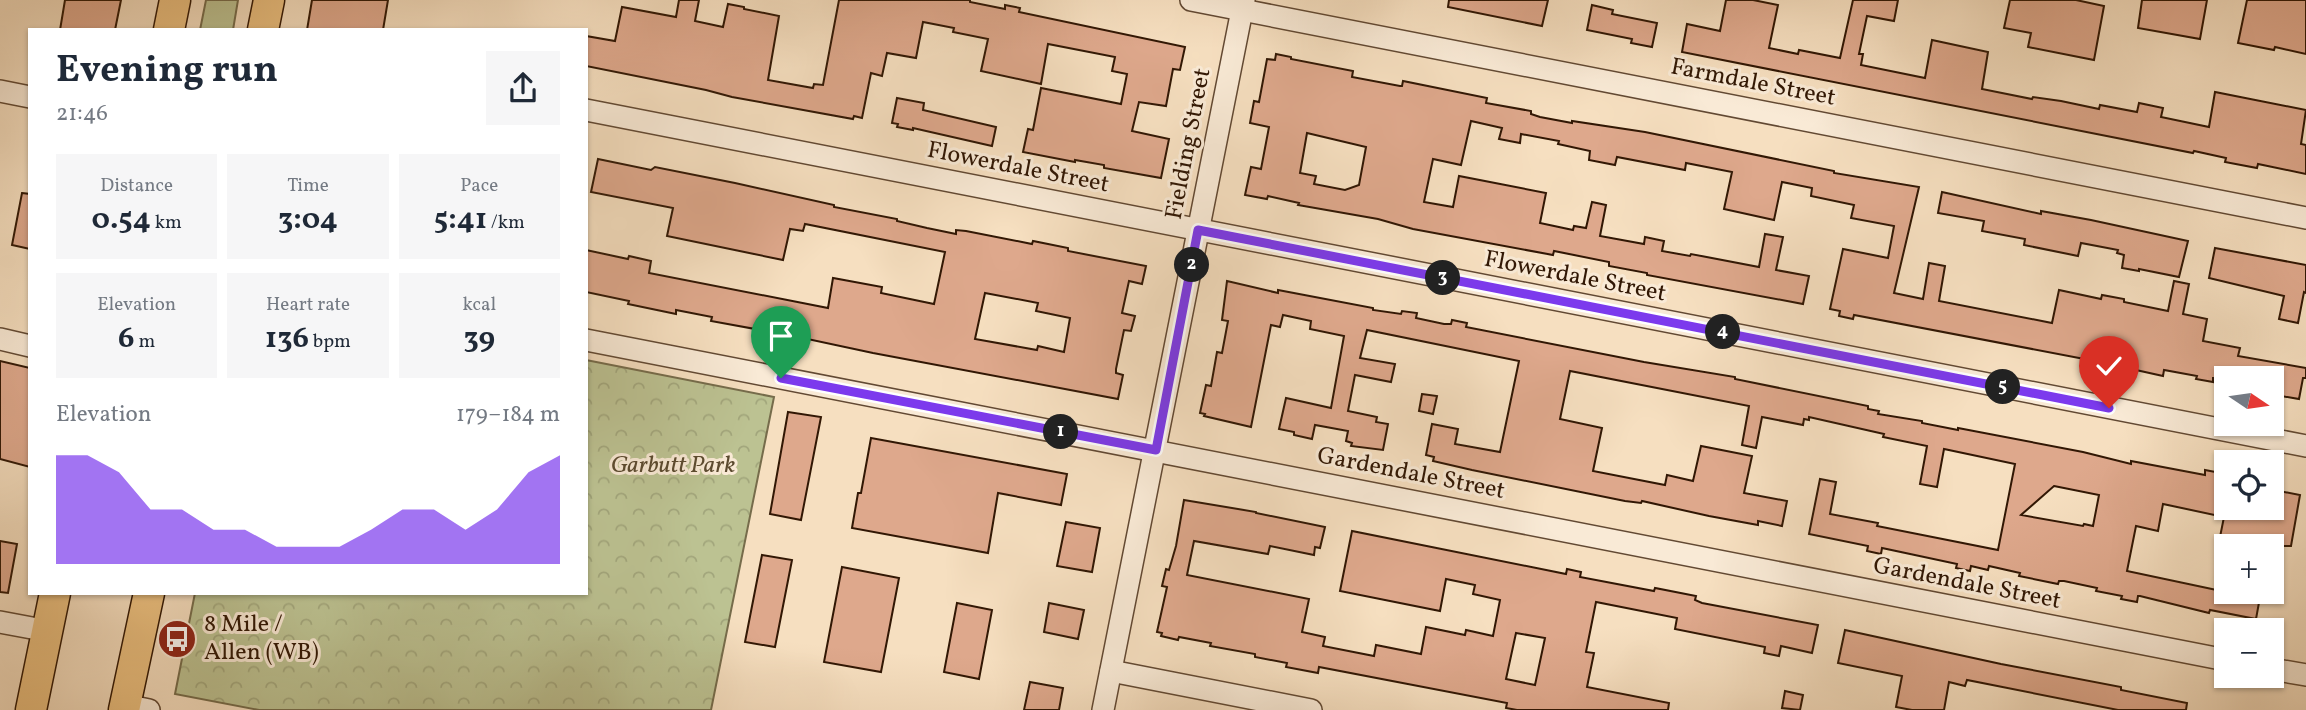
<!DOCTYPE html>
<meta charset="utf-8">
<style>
:root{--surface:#fff;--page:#f6f6f7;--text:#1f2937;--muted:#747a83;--accent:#7c3aed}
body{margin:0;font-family:Vollkorn,serif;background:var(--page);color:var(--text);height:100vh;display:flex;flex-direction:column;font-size:26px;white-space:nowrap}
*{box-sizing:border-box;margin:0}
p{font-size:23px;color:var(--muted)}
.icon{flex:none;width:38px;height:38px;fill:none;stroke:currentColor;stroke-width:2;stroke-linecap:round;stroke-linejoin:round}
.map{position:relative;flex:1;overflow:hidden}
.drawer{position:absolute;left:28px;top:28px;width:560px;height:567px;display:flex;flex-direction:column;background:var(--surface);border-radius:0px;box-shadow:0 2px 5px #0004}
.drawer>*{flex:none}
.needle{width:46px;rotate:103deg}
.controls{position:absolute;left:2214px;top:366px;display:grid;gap:14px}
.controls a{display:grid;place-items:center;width:70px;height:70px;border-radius:0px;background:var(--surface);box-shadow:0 2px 5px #0004;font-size:35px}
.pin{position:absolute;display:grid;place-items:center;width:60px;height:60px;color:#fff;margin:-72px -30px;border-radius:50% 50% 50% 0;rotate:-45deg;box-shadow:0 0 7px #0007}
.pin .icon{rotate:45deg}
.km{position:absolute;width:35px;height:35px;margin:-18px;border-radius:50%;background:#222;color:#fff;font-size:19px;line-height:35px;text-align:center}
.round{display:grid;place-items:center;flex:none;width:74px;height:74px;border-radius:0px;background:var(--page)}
.headline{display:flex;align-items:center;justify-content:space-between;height:119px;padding:0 28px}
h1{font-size:38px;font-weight:700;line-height:52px}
.metrics{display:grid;grid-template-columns:repeat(3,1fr);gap:10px;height:119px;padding:7px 28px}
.metrics div{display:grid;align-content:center;border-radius:0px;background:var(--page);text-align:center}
.metrics b{font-size:30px;font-weight:700}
.metrics small{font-size:19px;font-weight:400}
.metrics p{font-size:19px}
.chart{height:196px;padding:14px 28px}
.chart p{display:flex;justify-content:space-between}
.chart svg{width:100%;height:126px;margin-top:7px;fill:var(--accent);opacity:.7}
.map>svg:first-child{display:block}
.grass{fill:#bcc292;stroke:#766c4b;stroke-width:2}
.forest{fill:url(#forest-crowns);stroke:#766c4b;stroke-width:2}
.building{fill:#dea88c;stroke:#311704;stroke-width:2;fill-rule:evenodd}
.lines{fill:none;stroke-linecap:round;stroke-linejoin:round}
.minor-casing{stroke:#624933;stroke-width:24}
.highway-casing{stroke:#311704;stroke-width:33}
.minor{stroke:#f9ead6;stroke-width:21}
.highway{stroke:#ebc080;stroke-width:30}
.route-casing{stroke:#fff;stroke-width:14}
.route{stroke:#7c3aed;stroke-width:9}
.labels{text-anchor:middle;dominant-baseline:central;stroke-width:6;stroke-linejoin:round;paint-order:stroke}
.street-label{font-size:24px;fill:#311704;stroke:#f9ead6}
.park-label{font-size:24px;font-style:italic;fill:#5b4a2f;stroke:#f9ead6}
.poi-label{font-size:24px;fill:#311704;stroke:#f9ead6;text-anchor:start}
</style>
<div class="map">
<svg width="2306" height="710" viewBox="0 0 2306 710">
<defs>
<pattern id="forest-crowns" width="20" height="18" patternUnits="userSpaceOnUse" patternTransform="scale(1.75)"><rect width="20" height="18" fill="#bcc292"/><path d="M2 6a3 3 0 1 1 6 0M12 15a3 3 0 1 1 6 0" fill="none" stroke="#a2a67c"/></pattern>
</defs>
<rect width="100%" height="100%" fill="#f6dfc0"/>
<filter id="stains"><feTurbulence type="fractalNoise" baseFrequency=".00286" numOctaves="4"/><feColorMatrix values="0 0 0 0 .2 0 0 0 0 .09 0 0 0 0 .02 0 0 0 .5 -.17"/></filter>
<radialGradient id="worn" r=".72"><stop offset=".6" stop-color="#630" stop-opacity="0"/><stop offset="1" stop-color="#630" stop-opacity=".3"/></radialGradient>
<path class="grass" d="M 206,0 L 238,0 L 233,30 L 200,30 Z"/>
<path class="forest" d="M 586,360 L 774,397 L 711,710 L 259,710 L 175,694 L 195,593 L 586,593 Z"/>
<g class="building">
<path d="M 65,0 L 121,0 L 115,30 L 60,30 Z"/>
<path d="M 312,0 L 388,0 L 383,30 L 307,30 Z"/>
<path d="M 679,0 L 699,0 L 695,21 L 723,27 L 728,4 L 744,7 L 744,9 L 779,16 L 768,80 L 813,88 L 814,84 L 823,85 L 839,0 L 970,0 L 970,2 L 1005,9 L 1005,5 L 1020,8 L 1019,12 L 1185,47 L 1180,70 L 1173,69 L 1166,106 L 1139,102 L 1132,131 L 1169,139 L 1161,178 L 1104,168 L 1104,165 L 1075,160 L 1075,162 L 1023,152 L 1028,129 L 1033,130 L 1041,88 L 1121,104 L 1127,74 L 1112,71 L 1115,57 L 1048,44 L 1041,84 L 981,71 L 988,39 L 953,32 L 954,28 L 923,22 L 916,58 L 887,53 L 882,76 L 871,73 L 862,118 L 854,116 L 853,119 L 732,97 L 706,90 L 586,66 L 586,36 L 615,41 L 622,7 L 676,17 Z"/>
<path d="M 1449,0 L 1548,0 L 1542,26 L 1448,7 Z"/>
<path d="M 1726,0 L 1753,0 L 1778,5 L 1769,48 L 1798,54 L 1799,50 L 1840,58 L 1853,0 L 1898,0 L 1894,21 L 1867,16 L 1859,54 L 1863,54 L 1861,65 L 1925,78 L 1932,40 L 1988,52 L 1982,89 L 2032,99 L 2033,97 L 2061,101 L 2099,109 L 2100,105 L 2137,112 L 2139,103 L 2163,108 L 2161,117 L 2209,127 L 2215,92 L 2306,110 L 2301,144 L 2306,145 L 2306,174 L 2258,164 L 2257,168 L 2225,162 L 2226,158 L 2194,151 L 2193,153 L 1682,52 L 1687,24 L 1720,31 Z"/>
<path d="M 2010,0 L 2076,0 L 2104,6 L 2094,60 L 2028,47 L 2031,33 L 2004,28 Z"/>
<path d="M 2142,0 L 2207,0 L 2200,39 L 2138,28 Z"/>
<path d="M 2247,0 L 2306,0 L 2306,54 L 2275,47 L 2274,50 L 2238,43 Z"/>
<path d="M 1592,5 L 1613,10 L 1612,14 L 1657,23 L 1652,47 L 1631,43 L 1632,39 L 1587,30 Z"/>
<path d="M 1276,54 L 1291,57 L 1291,59 L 1353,71 L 1352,77 L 1400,86 L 1402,86 L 1403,81 L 1487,98 L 1486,103 L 1531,111 L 1531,114 L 1540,117 L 1572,123 L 1572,121 L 1645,132 L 1834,171 L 1834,173 L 1919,187 L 1894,293 L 1923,299 L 1929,263 L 1945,266 L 1939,301 L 2052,323 L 2059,290 L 2101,299 L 2102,295 L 2124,299 L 2124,302 L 2168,311 L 2174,281 L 2189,284 L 2183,314 L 2207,319 L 2203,341 L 2240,348 L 2238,356 L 2306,368 L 2306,378 L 2303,378 L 2299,399 L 2281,396 L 2282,392 L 2278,392 L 2281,378 L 2213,378 L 2213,382 L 2196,379 L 2197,376 L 2164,370 L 2163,376 L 2100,362 L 1854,315 L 1853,319 L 1839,316 L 1840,311 L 1830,309 L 1843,249 L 1888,258 L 1894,226 L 1851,218 L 1854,205 L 1811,196 L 1812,188 L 1782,182 L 1774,220 L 1724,209 L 1732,172 L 1686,163 L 1685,170 L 1617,157 L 1615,165 L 1589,160 L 1590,151 L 1558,144 L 1559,141 L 1521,134 L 1520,143 L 1499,139 L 1502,128 L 1471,121 L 1461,165 L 1433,159 L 1424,202 L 1453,207 L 1459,176 L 1546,193 L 1540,223 L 1573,230 L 1574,226 L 1586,228 L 1592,202 L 1606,205 L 1600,236 L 1644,244 L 1645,237 L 1664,241 L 1662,251 L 1690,256 L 1691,254 L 1759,267 L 1765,234 L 1783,237 L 1776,270 L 1809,276 L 1803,304 L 1647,275 L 1647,273 L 1609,266 L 1609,262 L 1554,251 L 1553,255 L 1413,229 L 1378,219 L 1298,205 L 1299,203 L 1268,196 L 1267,199 L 1245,195 L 1251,167 L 1261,169 L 1269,127 L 1250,123 L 1254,101 L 1259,102 L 1267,59 L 1275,60 ZM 1307,133 L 1366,147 L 1359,185 L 1345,190 L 1314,184 L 1316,176 L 1300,173 Z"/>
<path d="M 897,98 L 924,103 L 923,110 L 996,127 L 992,146 L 913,128 L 913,130 L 897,127 L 898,124 L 892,123 Z"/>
<path d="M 598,159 L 651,170 L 655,167 L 735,183 L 834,205 L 834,207 L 897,219 L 897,221 L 927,228 L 956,234 L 956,230 L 966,231 L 1032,244 L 1033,241 L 1068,248 L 1068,251 L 1146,266 L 1142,284 L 1129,281 L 1122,313 L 1135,316 L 1131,331 L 1124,330 L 1116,369 L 1116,373 L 1123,375 L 1118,399 L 873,353 L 798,337 L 798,334 L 766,328 L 766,331 L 711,321 L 712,317 L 676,310 L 676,314 L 628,304 L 629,301 L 586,292 L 586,250 L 628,259 L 629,256 L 651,261 L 649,273 L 828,308 L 833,278 L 882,287 L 881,293 L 934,304 L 945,252 L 805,224 L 803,231 L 790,229 L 783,260 L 667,236 L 673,208 L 591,192 ZM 985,293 L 1038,303 L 1036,311 L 1070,318 L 1064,352 L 1038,346 L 1037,350 L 975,339 Z"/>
<path d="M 1942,192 L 2041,214 L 2041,211 L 2091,220 L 2188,241 L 2179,277 L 2139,269 L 2139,271 L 2122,268 L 2124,255 L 2117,253 L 2118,250 L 2081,243 L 2078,256 L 2024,245 L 2025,239 L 1982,231 L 1984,221 L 1938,213 Z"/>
<path d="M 22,193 L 30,194 L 30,249 L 12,245 Z"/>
<path d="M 2215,248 L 2306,265 L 2306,293 L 2304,292 L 2298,323 L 2279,319 L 2284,296 L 2209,278 Z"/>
<path d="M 1227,281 L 1278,293 L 1278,290 L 1373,308 L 1373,310 L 1401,314 L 1402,311 L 1417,313 L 1416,318 L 1444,324 L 1451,324 L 1452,320 L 1467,323 L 1466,327 L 1644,362 L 1735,377 L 1735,379 L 1868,406 L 1868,409 L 1879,411 L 1878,414 L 1922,421 L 1922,423 L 1958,430 L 1958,428 L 2083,452 L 2131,464 L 2131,461 L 2205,475 L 2205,470 L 2226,474 L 2226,508 L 2275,508 L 2279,491 L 2300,495 L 2291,546 L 2240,546 L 2219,542 L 2224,517 L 2163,504 L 2158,531 L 2136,526 L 2127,571 L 2226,592 L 2260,597 L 2256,619 L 2210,610 L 2209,613 L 2140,596 L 2138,596 L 2137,602 L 2121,599 L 2122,596 L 2096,591 L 2097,588 L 2064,581 L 2059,581 L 2058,584 L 2019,576 L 2020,573 L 1989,566 L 1988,570 L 1971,566 L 1970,571 L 1956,568 L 1957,564 L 1882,548 L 1881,554 L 1867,551 L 1868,546 L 1809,534 L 1820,479 L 1836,482 L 1830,514 L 1878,523 L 1877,526 L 1998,550 L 2015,464 L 1944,449 L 1937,487 L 1920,484 L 1927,446 L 1883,437 L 1884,434 L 1809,417 L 1809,420 L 1804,419 L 1803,425 L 1762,417 L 1756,448 L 1742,445 L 1749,406 L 1570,371 L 1560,419 L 1602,428 L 1593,471 L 1665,485 L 1667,475 L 1693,481 L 1701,446 L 1752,456 L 1744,493 L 1787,501 L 1782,526 L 1758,521 L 1758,525 L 1709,516 L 1642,501 L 1641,503 L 1625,501 L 1472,470 L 1433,461 L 1434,457 L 1426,455 L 1432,424 L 1458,429 L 1455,444 L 1500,452 L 1519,361 L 1367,330 L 1360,358 L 1395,364 L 1391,382 L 1355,375 L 1348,411 L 1377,417 L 1376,422 L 1388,424 L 1383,450 L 1351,446 L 1352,443 L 1346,441 L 1348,431 L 1315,425 L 1312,439 L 1294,435 L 1294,432 L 1279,429 L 1286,398 L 1331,408 L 1344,336 L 1310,329 L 1311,321 L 1283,315 L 1280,327 L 1271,325 L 1251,427 L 1204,416 L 1205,414 L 1200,413 L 1206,385 L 1211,386 L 1217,352 L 1222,353 L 1228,321 L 1222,320 ZM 2054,486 L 2099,495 L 2093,526 L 2084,524 L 2083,526 L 2021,515 Z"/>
<path d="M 0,361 L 30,368 L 30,467 L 0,459 Z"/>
<path d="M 1422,394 L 1437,396 L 1433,414 L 1419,411 Z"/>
<path d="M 788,412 L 821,417 L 801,520 L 770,514 Z"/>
<path d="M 871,438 L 1067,474 L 1061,505 L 998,493 L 988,553 L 852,528 L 858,493 L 861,493 Z"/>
<path d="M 1184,500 L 1256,512 L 1256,513 L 1325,527 L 1320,548 L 1315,547 L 1314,555 L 1270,546 L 1268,554 L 1194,541 L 1187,575 L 1309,599 L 1302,632 L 1325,637 L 1323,646 L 1374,656 L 1376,645 L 1421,654 L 1426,627 L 1465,635 L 1466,630 L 1493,636 L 1500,600 L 1473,594 L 1475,585 L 1446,579 L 1440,611 L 1340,591 L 1352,531 L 1566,574 L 1567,569 L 1581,572 L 1580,577 L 1654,591 L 1655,588 L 1696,596 L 1695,600 L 1702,603 L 1818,625 L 1812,653 L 1781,646 L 1779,656 L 1764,653 L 1765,647 L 1675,629 L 1677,618 L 1596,602 L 1586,652 L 1594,653 L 1587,687 L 1669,703 L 1668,710 L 1517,710 L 1506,708 L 1507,703 L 1319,667 L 1318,673 L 1286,667 L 1287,663 L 1255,657 L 1255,654 L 1210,646 L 1211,643 L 1179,637 L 1178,640 L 1161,636 L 1162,633 L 1157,632 L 1167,587 L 1162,586 L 1166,569 L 1169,570 L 1176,546 ZM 1516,633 L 1545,638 L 1535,685 L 1506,679 Z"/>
<path d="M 1066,522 L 1100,528 L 1092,572 L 1057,566 Z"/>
<path d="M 0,541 L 17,544 L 8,593 L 0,592 Z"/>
<path d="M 762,555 L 792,560 L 775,647 L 745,642 Z"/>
<path d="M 842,567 L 899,578 L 881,672 L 824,662 Z"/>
<path d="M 957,603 L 992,610 L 979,679 L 944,672 Z"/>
<path d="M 1049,603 L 1084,610 L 1078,639 L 1044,632 Z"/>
<path d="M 1845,630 L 2001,664 L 2121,687 L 2121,690 L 2187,703 L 2186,710 L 2118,710 L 1967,680 L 1965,686 L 1949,682 L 1944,710 L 1912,710 L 1896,707 L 1902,676 L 1838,663 Z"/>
<path d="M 1030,682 L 1063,688 L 1059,710 L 1024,710 Z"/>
<path d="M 1785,691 L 1803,695 L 1800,710 L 1782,708 Z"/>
</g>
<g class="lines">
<defs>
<g id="minor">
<path d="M 1191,0 L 2306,218"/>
<path d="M 0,91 L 30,97"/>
<path d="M 586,110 L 2306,446"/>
<path d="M 0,339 L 30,346"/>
<path d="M 586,340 L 2226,660"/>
<path d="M 0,622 L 48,631"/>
<path d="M 2272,669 L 2306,675"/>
<path d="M 1111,671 L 1311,710"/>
<path d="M 125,705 L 149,710"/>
<path d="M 1103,710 L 1244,0"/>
</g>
<g id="highway">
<path d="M 169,30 L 175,0"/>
<path d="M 263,30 L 269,0"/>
<path d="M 31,710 L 55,593"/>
<path d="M 124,710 L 149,593"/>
</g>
</defs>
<use href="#minor" class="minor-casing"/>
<use href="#highway" class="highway-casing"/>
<use href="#minor" class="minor"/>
<use href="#highway" class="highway"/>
</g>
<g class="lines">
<defs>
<path id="route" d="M 781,378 L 1156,450 L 1198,230 L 2109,408"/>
</defs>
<use href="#route" class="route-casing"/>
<use href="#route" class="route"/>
</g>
<defs>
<symbol id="bus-disc" viewBox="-11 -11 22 22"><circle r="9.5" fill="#8f2418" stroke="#f9ead6"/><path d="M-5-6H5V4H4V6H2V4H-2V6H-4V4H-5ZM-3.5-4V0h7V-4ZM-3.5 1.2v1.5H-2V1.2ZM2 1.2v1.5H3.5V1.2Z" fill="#fff"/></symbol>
</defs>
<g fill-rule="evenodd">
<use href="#bus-disc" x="155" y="617" width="44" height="44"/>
</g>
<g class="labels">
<g class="street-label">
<text transform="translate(1753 83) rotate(11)">Farmdale Street</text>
<text transform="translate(1189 144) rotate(-79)">Fielding Street</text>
<text transform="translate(1018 168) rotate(11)">Flowerdale Street</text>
<text transform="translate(1575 277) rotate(11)">Flowerdale Street</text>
<text transform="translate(1411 474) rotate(11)">Gardendale Street</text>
<text transform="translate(1967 584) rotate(11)">Gardendale Street</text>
</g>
<g class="park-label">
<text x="673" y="466">Garbutt Park</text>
</g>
<g class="poi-label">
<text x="204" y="625">8 Mile /<tspan x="204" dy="28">Allen (WB)</tspan></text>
</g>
</g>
<rect width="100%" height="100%" filter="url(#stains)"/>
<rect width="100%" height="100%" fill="url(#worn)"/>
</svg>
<div class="controls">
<a><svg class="needle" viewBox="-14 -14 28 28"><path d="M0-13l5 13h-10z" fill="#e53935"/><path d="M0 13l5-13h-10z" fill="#747a83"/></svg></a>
<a><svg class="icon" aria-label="locate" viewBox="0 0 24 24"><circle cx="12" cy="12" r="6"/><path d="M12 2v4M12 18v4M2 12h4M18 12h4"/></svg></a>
<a>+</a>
<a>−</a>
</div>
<div class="pin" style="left:781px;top:378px;background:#1e9e55"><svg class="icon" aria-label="arrive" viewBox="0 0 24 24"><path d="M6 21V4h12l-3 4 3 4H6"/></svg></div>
<div class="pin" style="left:2109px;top:408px;background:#d93025"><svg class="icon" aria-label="check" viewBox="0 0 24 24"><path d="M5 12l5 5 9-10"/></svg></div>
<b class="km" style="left:1061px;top:432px">1</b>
<b class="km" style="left:1192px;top:265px">2</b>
<b class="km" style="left:1443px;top:278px">3</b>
<b class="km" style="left:1723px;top:332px">4</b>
<b class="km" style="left:2003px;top:387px">5</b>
<section class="drawer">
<div class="headline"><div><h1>Evening run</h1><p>21:46</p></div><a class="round"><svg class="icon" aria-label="share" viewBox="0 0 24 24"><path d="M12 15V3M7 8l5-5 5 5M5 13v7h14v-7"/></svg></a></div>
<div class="metrics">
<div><p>Distance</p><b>0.54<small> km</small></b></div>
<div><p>Time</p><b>3:04</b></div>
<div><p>Pace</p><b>5:41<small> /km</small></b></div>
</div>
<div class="metrics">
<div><p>Elevation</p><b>6<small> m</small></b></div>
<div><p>Heart rate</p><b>136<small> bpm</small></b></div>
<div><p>kcal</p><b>39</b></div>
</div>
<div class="chart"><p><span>Elevation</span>179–184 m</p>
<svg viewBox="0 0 160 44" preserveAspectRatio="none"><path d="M0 44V6L10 6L20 12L30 25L40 25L50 32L60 32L70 38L80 38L90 38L100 32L110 25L120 25L130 32L140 25L150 12L160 6V44z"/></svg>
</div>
</section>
</div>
